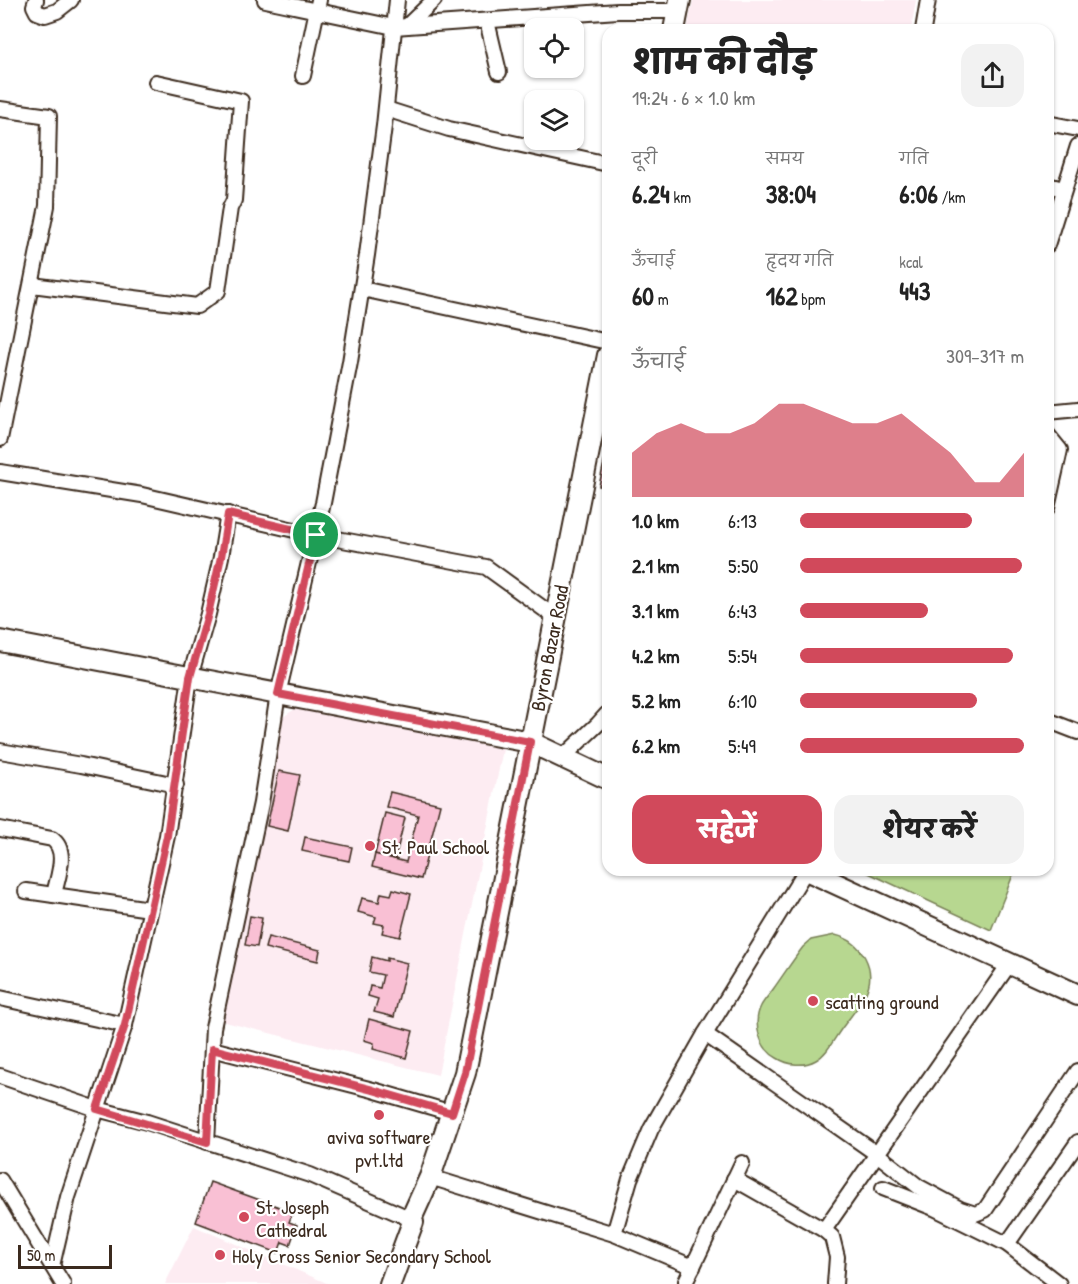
<!DOCTYPE html>
<html lang="hi">
<meta charset="utf-8">
<style>
:root{--surface:#fff;--page:#f2f2f2;--text:#222;--muted:#767676;--accent:#d1495b}
body{margin:0;font-family:"Patrick Hand","Playpen Sans Deva",sans-serif;background:var(--page);color:var(--text);height:100vh;display:flex;flex-direction:column;font-size:22px;white-space:nowrap}
*{box-sizing:border-box;margin:0}
p{font-size:20px;color:var(--muted)}
.icon{flex:none;width:33px;height:33px;fill:none;stroke:currentColor;stroke-width:2;stroke-linecap:round;stroke-linejoin:round}
.map{position:relative;flex:1;overflow:hidden}
.side{position:absolute;left:602px;top:24px;width:452px;height:852px;display:flex;flex-direction:column;background:var(--surface);border-radius:18px;box-shadow:0 2px 4px #0004}
.side>*{flex:none}
.fabs{position:absolute;left:524px;top:18px;display:grid;gap:12px}
.fabs a{display:grid;place-items:center;width:60px;height:60px;border-radius:12px;background:var(--surface);box-shadow:0 2px 4px #0004;font-size:30px}
.scale{position:absolute;left:18px;bottom:15px;width:94px;box-sizing:border-box;padding-left:6px;border:3px solid #3b2a1e;border-top:0;font-size:16px;line-height:21px;white-space:nowrap;color:#3b2a1e;-webkit-text-stroke:4px #fff;paint-order:stroke}
.pin{position:absolute;display:grid;place-items:center;width:51px;height:51px;color:#fff;margin:-26px;border:3px solid #fff;border-radius:50%;box-shadow:0 2px 6px #0007}
.round{display:grid;place-items:center;flex:none;width:63px;height:63px;border-radius:18px;background:var(--page)}
.summary{display:flex;align-items:center;justify-content:space-between;height:102px;padding:0 30px}
h1{font-size:33px;font-weight:800;line-height:45px}
.stats{display:grid;grid-template-columns:repeat(3,1fr);gap:9px;height:102px;padding:6px 30px}
.stats div{display:grid;align-content:center}
.stats b{font-size:26px;font-weight:800}
.stats small{font-size:16px;font-weight:400}
.stats p{font-size:16px}
.chart{height:168px;padding:12px 30px}
.chart p{display:flex;justify-content:space-between}
.chart svg{width:100%;height:108px;margin-top:6px;fill:var(--accent);opacity:.7}
.action{display:flex;gap:12px;margin-top:auto;padding:12px 30px}
.action a{flex:1;height:69px;border-radius:18px;background:var(--accent);color:#fff;font-size:24px;font-weight:800;line-height:69px;text-align:center}
.action a+a{background:var(--page);color:var(--text)}
ul{padding:0 30px;list-style:none;font-size:20px}
li{display:grid;grid-template-columns:96px 72px 1fr;align-items:center;height:45px}
li i{height:15px;border-radius:8px;background:var(--accent)}
.map>svg:first-child{display:block}
.built{fill:#fdecf2}
.green{fill:#b7d790;stroke:#798057;stroke-width:1.5}
.building{fill:#f9c0d4;stroke:#3b2a1e;stroke-width:1.5}
.lines{fill:none;stroke-linecap:round;stroke-linejoin:round}
.street-casing{stroke:#3b2a1e;stroke-width:18}
.secondary-casing{stroke:#3b2a1e;stroke-width:24}
.street{stroke:#fff;stroke-width:14}
.secondary{stroke:#fff;stroke-width:20}
.route-casing{stroke:#fff;stroke-width:12}
.route{stroke:#d1495b;stroke-width:8}
.poi-dot{fill:#d1495b;stroke:#fff;stroke-width:2}
.labels{text-anchor:middle;dominant-baseline:central;stroke-width:4.5;stroke-linejoin:round;paint-order:stroke}
.street-label{font-size:20px;fill:#3b2a1e;stroke:#fff}
.poi-label{font-size:20px;fill:#3b2a1e;stroke:#fff;text-anchor:start}
</style>
<div class="map">
<svg width="1078" height="1284" viewBox="0 0 1078 1284">
<rect width="100%" height="100%" fill="#fff"/>
<filter id="ink" filterUnits="userSpaceOnUse"><feTurbulence type="fractalNoise" baseFrequency=".0167" numOctaves="2"/><feDisplacementMap in="SourceGraphic" scale="12" xChannelSelector="R" yChannelSelector="G"/><feConvolveMatrix kernelMatrix="1 2 1 2 8 2 1 2 1" color-interpolation-filters="sRGB"/></filter>
<g filter="url(#ink)">
<g class="built">
<path d="M 693,0 L 916,0 L 911,30 L 687,30 Z"/>
<path d="M 295,709 L 503,749 L 438,1075 L 221,1021 L 283,717 Z"/>
<path d="M 194,1226 L 329,1284 L 165,1284 Z"/>
</g>
<g class="green">
<path d="M 862,870 L 1015,870 L 991,930 Z"/>
<path d="M 835,935 C 862,941 878,969 865,995 C 860,1006 849,1018 842,1028 C 834,1039 827,1054 816,1060 C 804,1067 788,1065 777,1058 C 760,1049 752,1024 761,1006 C 764,1000 770,994 774,988 C 784,974 793,960 803,947 L 811,940 Z"/>
</g>
<g class="building">
<path d="M 608,444 L 608,488 L 599,486 Z"/>
<path d="M 279,771 L 300,775 L 288,831 L 267,826 Z"/>
<path d="M 390,792 L 440,804 L 421,879 L 372,867 L 375,854 L 406,862 L 418,815 L 386,807 Z"/>
<path d="M 385,813 L 405,818 L 395,859 L 375,854 Z"/>
<path d="M 305,837 L 352,847 L 349,861 L 302,851 Z"/>
<path d="M 393,889 L 411,894 L 400,937 L 382,933 L 384,925 L 374,923 L 376,917 L 358,912 L 362,898 L 379,902 L 381,893 L 391,895 Z"/>
<path d="M 250,916 L 262,918 L 257,947 L 245,945 Z"/>
<path d="M 268,937 L 320,950 L 318,961 L 265,948 Z"/>
<path d="M 372,957 L 387,961 L 387,958 L 407,963 L 394,1017 L 374,1012 L 378,999 L 368,996 L 370,986 L 380,988 L 383,975 L 369,972 Z"/>
<path d="M 369,1019 L 413,1031 L 406,1058 L 373,1049 L 374,1043 L 364,1040 Z"/>
<path d="M 210,1182 L 293,1212 L 289,1222 L 297,1225 L 290,1245 L 282,1242 L 278,1253 L 196,1222 Z"/>
</g>
<g class="lines">
<defs>
<g id="street">
<path d="M 36,0 L 34,6 L 37,12 L 45,15 L 57,11 L 71,0"/>
<path d="M 265,0 L 394,27 L 618,11 L 678,11"/>
<path d="M 487,21 L 499,72"/>
<path d="M 407,26 L 434,0"/>
<path d="M 923,30 L 928,0"/>
<path d="M 303,76 L 319,0"/>
<path d="M 0,109 L 49,116 L 47,206 L 0,439"/>
<path d="M 386,109 L 449,129 L 608,164"/>
<path d="M 1047,123 L 1078,129"/>
<path d="M 1047,185 L 1064,189"/>
<path d="M 1047,245 L 1078,146"/>
<path d="M 32,285 L 197,306 L 218,291 L 230,208 L 234,200 L 241,101 L 156,82"/>
<path d="M 362,289 L 608,342"/>
<path d="M 1047,412 L 1078,409"/>
<path d="M 1047,434 L 1060,450 L 1047,508"/>
<path d="M 0,472 L 142,495 L 316,535 L 486,567 L 555,617"/>
<path d="M 1047,720 L 1078,732"/>
<path d="M 0,751 L 81,765 L 176,785"/>
<path d="M 562,758 L 598,724 L 608,713"/>
<path d="M 0,829 L 52,839 C 69,851 57,878 54,895"/>
<path d="M 26,891 L 150,909"/>
<path d="M 0,998 L 125,1025"/>
<path d="M 705,1034 L 877,1154 L 919,1187 L 960,1209 L 975,1214 L 985,1210 L 1078,1071"/>
<path d="M 212,1049 L 373,1090 L 452,1113"/>
<path d="M 0,1076 L 97,1109 L 147,1122 L 310,1175 L 411,1219"/>
<path d="M 207,1142 L 213,1028 L 261,803 L 278,694 L 323,503 L 350,362 L 367,255 L 384,126 L 397,0"/>
<path d="M 430,1177 L 614,1234 L 693,1267"/>
<path d="M 734,1179 L 824,1230 L 832,1237 L 837,1257 L 835,1284"/>
<path d="M 0,1180 L 63,1284"/>
<path d="M 883,1188 L 934,1208 L 1007,1244 L 1059,1284"/>
<path d="M 824,1230 L 1010,963"/>
<path d="M 614,1234 L 630,1179 L 651,1129 L 705,1034 L 806,870"/>
<path d="M 1007,1244 L 1078,1142"/>
<path d="M 52,1266 L 68,1197 L 125,1025 L 167,836 L 190,677 L 208,614 L 221,557 L 228,514"/>
<path d="M 686,1281 L 742,1163"/>
</g>
<g id="secondary">
<path d="M 674,30 L 680,0"/>
<path d="M 0,641 L 530,742 L 608,779"/>
<path d="M 806,870 L 1078,995"/>
<path d="M 390,1284 L 413,1222 L 411,1219 L 430,1177 L 465,1073 L 608,355"/>
</g>
</defs>
<use href="#street" class="street-casing"/>
<use href="#secondary" class="secondary-casing"/>
<use href="#street" class="street"/>
<use href="#secondary" class="secondary"/>
</g>
</g>
<g class="lines" filter="url(#ink)">
<defs>
<path id="route" d="M 228,514 L 316,535 L 278,694 L 530,742 L 465,1073 L 452,1113 L 373,1090 L 212,1049 L 207,1142 L 97,1109 L 125,1025 L 167,836 L 190,677 L 208,614 L 221,557 Z"/>
</defs>
<use href="#route" class="route-casing"/>
<use href="#route" class="route"/>
</g>
<g class="poi-dot">
<circle cx="370" cy="846" r="6"/>
<circle cx="813" cy="1001" r="6"/>
<circle cx="379" cy="1115" r="6"/>
<circle cx="244" cy="1217" r="6"/>
<circle cx="220" cy="1255" r="6"/>
</g>
<g class="labels">
<g class="street-label">
<text transform="translate(549 648) rotate(-79)">Byron Bazar Road</text>
</g>
<g class="poi-label">
<text x="382" y="846">St. Paul School</text>
<text x="825" y="1001">scatting ground</text>
<text x="379" y="1136" text-anchor="middle">aviva software<tspan x="379" dy="23">pvt.ltd</tspan></text>
<text x="256" y="1206">St. Joseph<tspan x="256" dy="23">Cathedral</tspan></text>
<text x="232" y="1255">Holy Cross Senior Secondary School</text>
</g>
</g>
</svg>
<div class="fabs">
<a><svg class="icon" aria-label="locate" viewBox="0 0 24 24"><circle cx="12" cy="12" r="6"/><path d="M12 2v4M12 18v4M2 12h4M18 12h4"/></svg></a>
<a><svg class="icon" aria-label="layers" viewBox="0 0 24 24"><path d="M12 4l9 5-9 5-9-5zM3 14l9 5 9-5"/></svg></a>
</div>
<div class="scale">50 m</div>
<div class="pin" style="left:316px;top:535px;background:#1e9e55"><svg class="icon" aria-label="arrive" viewBox="0 0 24 24"><path d="M6 21V4h12l-3 4 3 4H6"/></svg></div>
<section class="side">
<div class="summary"><div><h1>शाम की दौड़</h1><p>19:24 · 6 × 1.0 km</p></div><a class="round"><svg class="icon" aria-label="share" viewBox="0 0 24 24"><path d="M12 15V3M7 8l5-5 5 5M5 13v7h14v-7"/></svg></a></div>
<div class="stats">
<div><p>दूरी</p><b>6.24<small> km</small></b></div>
<div><p>समय</p><b>38:04</b></div>
<div><p>गति</p><b>6:06<small> /km</small></b></div>
</div>
<div class="stats">
<div><p>ऊँचाई</p><b>60<small> m</small></b></div>
<div><p>हृदय गति</p><b>162<small> bpm</small></b></div>
<div><p>kcal</p><b>443</b></div>
</div>
<div class="chart"><p><span>ऊँचाई</span>309–317 m</p>
<svg viewBox="0 0 160 44" preserveAspectRatio="none"><path d="M0 44V26L10 18L20 14L30 18L40 18L50 14L60 6L70 6L80 10L90 14L100 14L110 10L120 18L130 26L140 38L150 38L160 26V44z"/></svg>
</div>
<ul>
<li><b>1.0 km</b>6:13<i style="width:77%"></i></li>
<li><b>2.1 km</b>5:50<i style="width:99%"></i></li>
<li><b>3.1 km</b>6:43<i style="width:57%"></i></li>
<li><b>4.2 km</b>5:54<i style="width:95%"></i></li>
<li><b>5.2 km</b>6:10<i style="width:79%"></i></li>
<li><b>6.2 km</b>5:49<i style="width:100%"></i></li>
</ul>
<div class="action"><a>सहेजें</a><a>शेयर करें</a></div>
</section>
</div>
